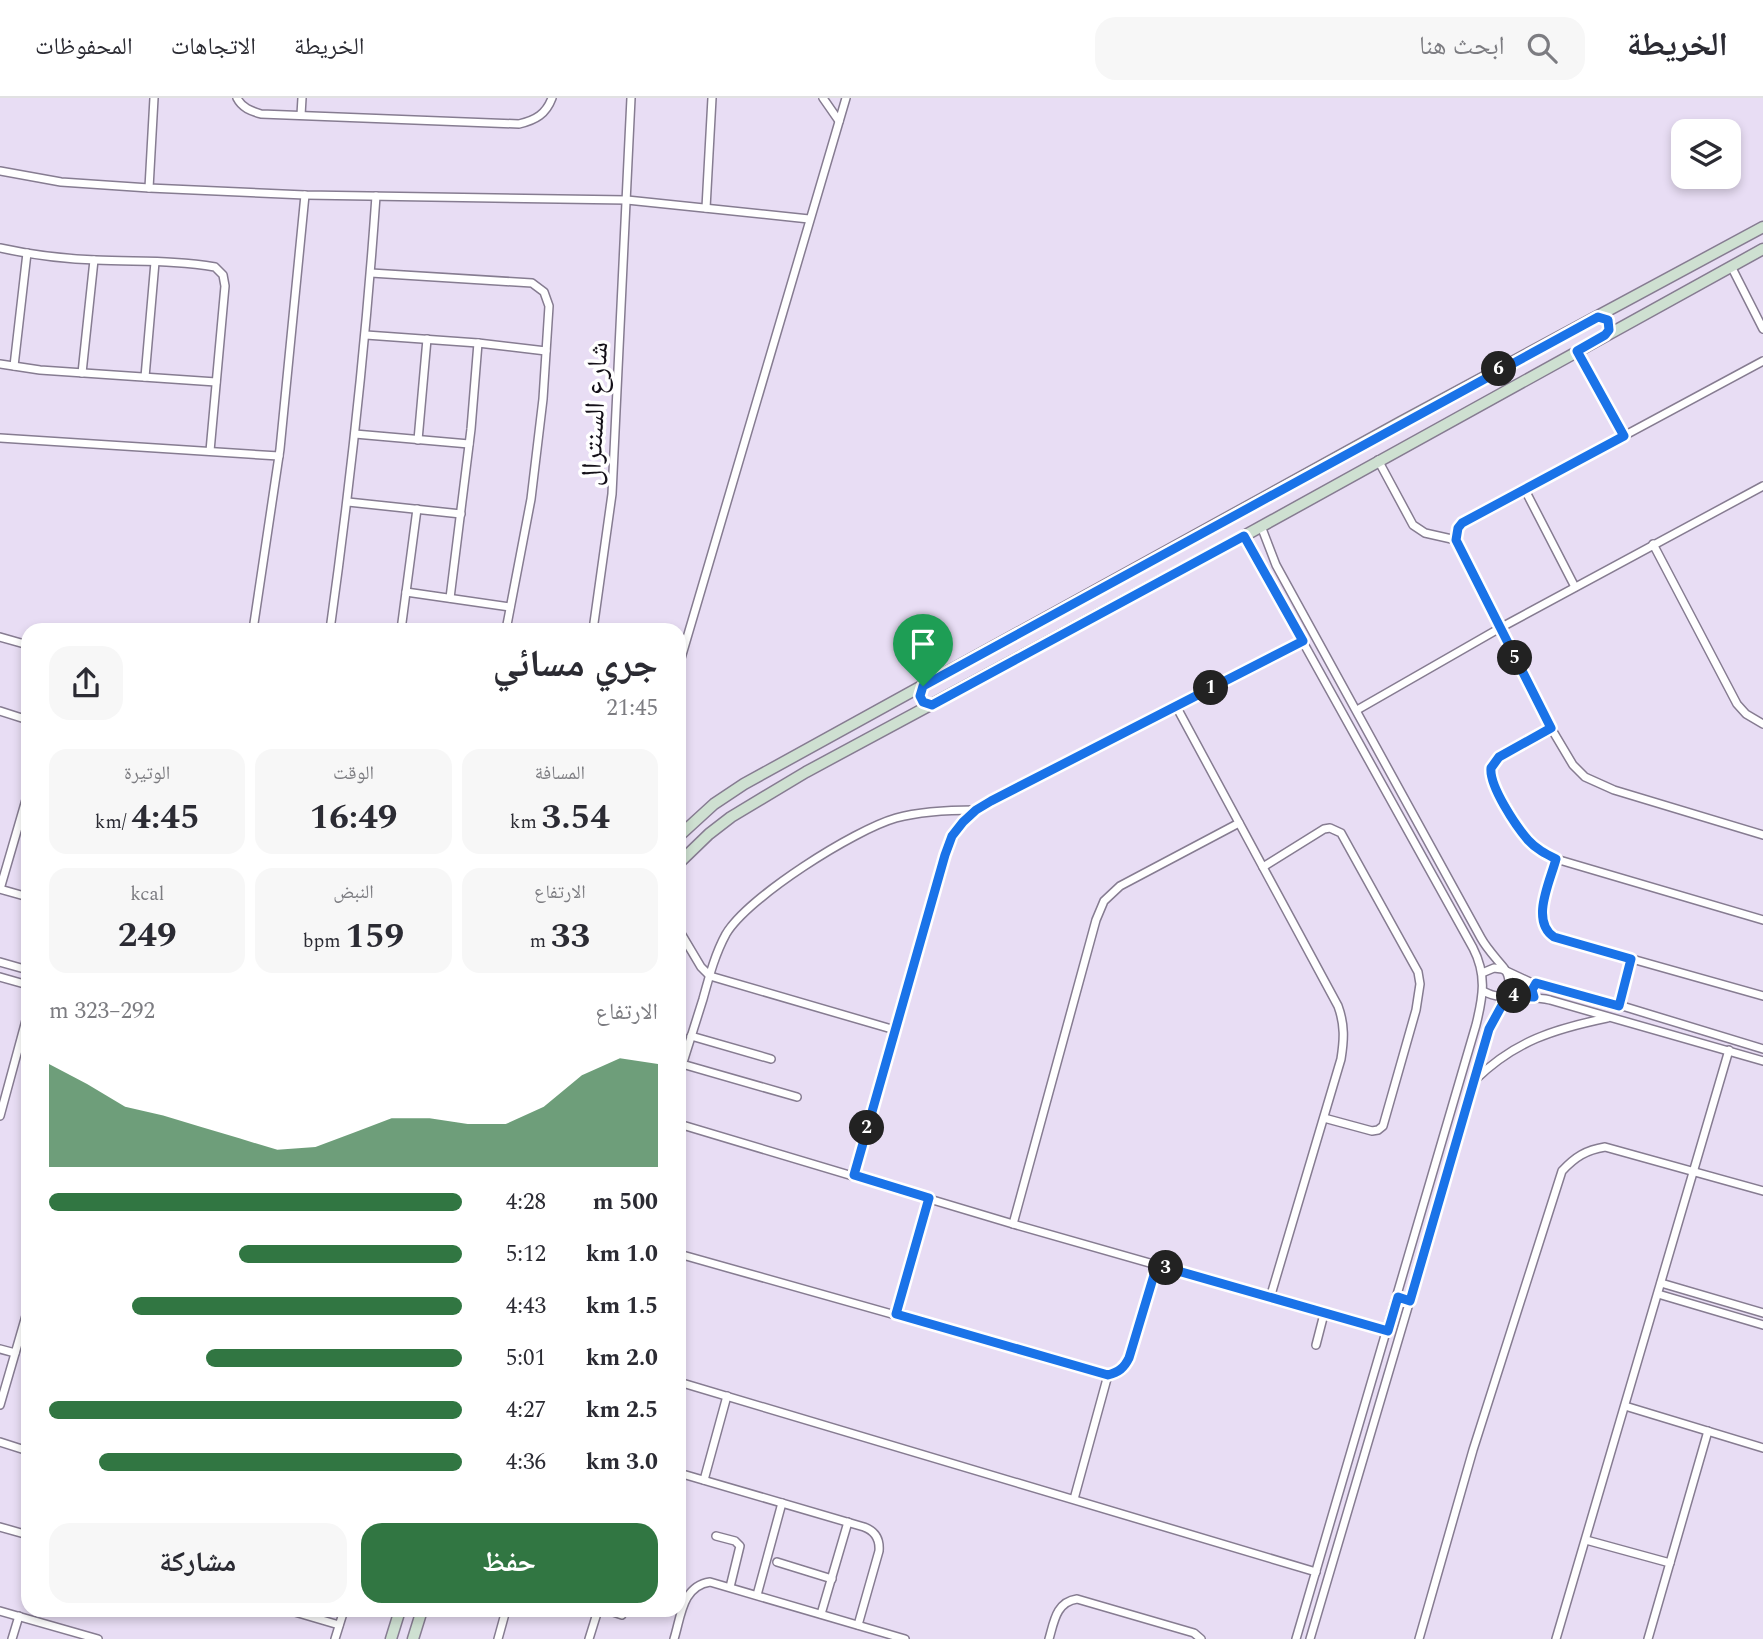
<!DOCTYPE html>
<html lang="ar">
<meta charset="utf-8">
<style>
:root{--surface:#fff;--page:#f7f7f7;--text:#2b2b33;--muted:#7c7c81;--line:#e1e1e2;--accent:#317642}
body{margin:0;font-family:Spectral,"Noto Naskh Arabic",serif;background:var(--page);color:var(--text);direction:rtl;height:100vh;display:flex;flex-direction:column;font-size:26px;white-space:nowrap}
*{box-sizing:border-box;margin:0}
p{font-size:23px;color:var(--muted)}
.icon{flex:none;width:38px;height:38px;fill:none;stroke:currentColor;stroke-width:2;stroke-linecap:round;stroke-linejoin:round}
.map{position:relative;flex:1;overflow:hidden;direction:ltr}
.panel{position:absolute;left:21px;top:525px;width:665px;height:994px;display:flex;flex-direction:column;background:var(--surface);border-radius:21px;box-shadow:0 4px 10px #0003;direction:rtl}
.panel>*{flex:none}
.fabs{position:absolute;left:1671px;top:21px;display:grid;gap:14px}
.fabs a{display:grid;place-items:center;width:70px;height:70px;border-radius:14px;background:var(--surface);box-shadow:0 4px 10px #0003;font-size:35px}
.pin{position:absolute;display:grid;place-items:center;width:60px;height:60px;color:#fff;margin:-72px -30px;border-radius:50% 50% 50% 0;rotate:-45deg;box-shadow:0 0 7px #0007}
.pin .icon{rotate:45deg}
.km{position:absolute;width:35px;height:35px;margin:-18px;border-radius:50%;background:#222;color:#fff;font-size:19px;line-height:35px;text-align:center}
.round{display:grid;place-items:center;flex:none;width:74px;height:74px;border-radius:21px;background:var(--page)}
.summary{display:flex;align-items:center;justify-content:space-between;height:119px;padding:0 28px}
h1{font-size:38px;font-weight:700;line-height:52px}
.metrics{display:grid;grid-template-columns:repeat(3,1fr);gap:10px;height:119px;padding:7px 28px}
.metrics div{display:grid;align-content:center;border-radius:18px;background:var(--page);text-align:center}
.metrics b{font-size:35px;font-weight:700}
.metrics small{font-size:19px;font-weight:400}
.metrics p{font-size:19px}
.chart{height:196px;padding:14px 28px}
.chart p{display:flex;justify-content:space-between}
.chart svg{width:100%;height:126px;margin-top:7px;fill:var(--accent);opacity:.7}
.button{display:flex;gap:14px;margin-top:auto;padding:14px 28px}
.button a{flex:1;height:80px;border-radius:21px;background:var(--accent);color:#fff;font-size:28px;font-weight:700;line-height:80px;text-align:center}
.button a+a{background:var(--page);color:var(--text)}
ul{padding:0 28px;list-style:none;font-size:23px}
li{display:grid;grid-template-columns:112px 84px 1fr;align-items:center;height:52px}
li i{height:18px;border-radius:9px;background:var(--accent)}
header{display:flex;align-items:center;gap:42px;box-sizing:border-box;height:98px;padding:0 35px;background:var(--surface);border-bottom:2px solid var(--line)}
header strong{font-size:33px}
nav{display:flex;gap:38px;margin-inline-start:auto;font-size:24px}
.search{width:490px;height:63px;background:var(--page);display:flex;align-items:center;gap:18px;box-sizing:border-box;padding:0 24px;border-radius:21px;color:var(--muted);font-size:26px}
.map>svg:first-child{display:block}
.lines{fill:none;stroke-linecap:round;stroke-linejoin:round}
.street-casing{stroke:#867c91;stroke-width:10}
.secondary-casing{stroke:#867c91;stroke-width:13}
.street{stroke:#fff;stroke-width:7}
.secondary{stroke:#cee0d1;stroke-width:10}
.route-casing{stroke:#fff;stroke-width:14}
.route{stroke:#1a73e8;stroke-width:9}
.labels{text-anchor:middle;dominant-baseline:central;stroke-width:7;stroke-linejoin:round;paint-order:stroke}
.street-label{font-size:28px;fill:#141018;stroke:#fff}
</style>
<header>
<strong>الخريطة</strong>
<div class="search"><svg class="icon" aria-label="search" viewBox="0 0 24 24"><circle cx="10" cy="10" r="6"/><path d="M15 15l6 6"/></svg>ابحث هنا</div>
<nav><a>الخريطة</a><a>الاتجاهات</a><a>المحفوظات</a></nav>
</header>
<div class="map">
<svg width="1763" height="1541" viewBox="0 0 1763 1541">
<rect width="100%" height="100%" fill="#e8ddf4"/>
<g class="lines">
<defs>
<g id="street">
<path d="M 237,0 C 242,10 251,13 261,16 L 519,26 C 536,22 546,16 552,0"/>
<path d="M 823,0 L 839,23"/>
<path d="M 301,17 L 302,0"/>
<path d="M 0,73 L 61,84 L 149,90 L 305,97 L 627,102 L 809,121"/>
<path d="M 149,90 L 154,0"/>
<path d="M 706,110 L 712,0"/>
<path d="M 0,150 C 32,157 64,161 96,162 C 136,164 176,162 215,169 L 223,177 L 225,188 L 210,353"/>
<path d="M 1731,168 L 1763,231"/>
<path d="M 371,175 L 532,185 L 544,194 L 549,208 L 543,301 L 531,401 L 506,532"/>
<path d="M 366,237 L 478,245 L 546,253"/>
<path d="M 1577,253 L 1624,338"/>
<path d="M 1763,263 L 1462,425 L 1458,430 L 1456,442 L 1551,630 L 1573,667 L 1585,679 L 1614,692 L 1763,737"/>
<path d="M 0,266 L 40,272 L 216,284"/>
<path d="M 14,268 L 27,155"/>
<path d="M 82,275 L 94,162"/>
<path d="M 145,279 L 155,164"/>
<path d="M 355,336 L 469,346"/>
<path d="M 0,340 L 279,358"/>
<path d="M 418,342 L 427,241"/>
<path d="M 1378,362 L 1413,427 L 1425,435 L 1456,442"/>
<path d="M 1525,392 L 1575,489"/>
<path d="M 348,404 L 461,416"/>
<path d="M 1261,428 L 1276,467 L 1481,840 C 1487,851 1496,860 1504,870 C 1519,890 1498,914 1490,931 L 1310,1541"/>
<path d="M 1244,438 L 1473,850 C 1487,877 1483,899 1476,927 L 1296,1541"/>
<path d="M 1653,446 L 1737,606 L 1746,616 L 1763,626"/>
<path d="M 406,494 L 510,509"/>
<path d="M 450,500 L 471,331 L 478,245"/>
<path d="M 253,532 L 280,351 L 305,97"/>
<path d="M 330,532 C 350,388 366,243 376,98"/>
<path d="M 401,532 L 417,411"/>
<path d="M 593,532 L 612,396 L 631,0"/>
<path d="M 0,539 L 28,547"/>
<path d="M 679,567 L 846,0"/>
<path d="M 1176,608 L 1338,908 C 1345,927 1344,942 1341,961 L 1270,1200"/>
<path d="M 1357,612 L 1500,530 L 1763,388"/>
<path d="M 0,613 L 28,622"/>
<path d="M 1551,630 L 1499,658 L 1491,670 L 1492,684 L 1521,732 L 1530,744 L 1556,761 L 1763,822"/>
<path d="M 28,695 L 0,791 L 28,799"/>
<path d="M 1556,761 C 1550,784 1530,823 1554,839 L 1763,898"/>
<path d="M 1263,769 L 1324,731 L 1330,730 L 1341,735 L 1418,874 L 1420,886 L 1416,912 L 1383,1028 L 1378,1032 L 1372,1033 L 1324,1020"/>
<path d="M 679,832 L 701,869 L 710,878 L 895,932"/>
<path d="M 0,864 L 28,872"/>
<path d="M 1482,875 L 1494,870 L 1502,871 L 1530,884 L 1619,907 L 1763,951"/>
<path d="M 0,879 L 28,887"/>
<path d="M 1483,893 C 1502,904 1529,897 1550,902 L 1763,963"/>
<path d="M 1619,907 L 1631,861"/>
<path d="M 691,938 L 771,961"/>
<path d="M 682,966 L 797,999"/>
<path d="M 679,977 C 687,952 695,926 703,901 C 709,879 715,856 726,836 C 748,799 854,732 896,720 C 922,713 948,712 975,712"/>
<path d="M 1475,982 C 1515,943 1554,931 1607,920"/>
<path d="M 0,1018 L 28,915"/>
<path d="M 679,1026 L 1013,1126 L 1388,1233"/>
<path d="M 854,1077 L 945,757 C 955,732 968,717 991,703 L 1303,543"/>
<path d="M 1013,1126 L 1096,822 L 1104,803 L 1120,788 L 1239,725"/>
<path d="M 679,1156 L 1108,1277 C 1119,1274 1124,1270 1129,1260 L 1157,1167"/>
<path d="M 1661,1185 L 1763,1215"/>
<path d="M 1658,1196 L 1763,1227"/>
<path d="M 896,1216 L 928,1100"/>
<path d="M 1316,1247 L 1324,1216"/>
<path d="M 0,1251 L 15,1255"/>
<path d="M 679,1284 L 1316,1474"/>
<path d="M 0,1307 L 28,1211"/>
<path d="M 1625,1308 L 1763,1350"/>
<path d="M 0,1344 L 28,1353"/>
<path d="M 679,1375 L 864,1429 C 875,1433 880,1441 879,1453 L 858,1527"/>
<path d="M 704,1382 L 727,1298"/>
<path d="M 1074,1401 L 1108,1277"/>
<path d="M 0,1429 L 28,1437"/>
<path d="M 716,1438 L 735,1443 L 740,1448 L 730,1489"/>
<path d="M 1586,1442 L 1670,1465"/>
<path d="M 777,1464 L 832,1481"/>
<path d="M 757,1497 L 782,1405"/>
<path d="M 288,1512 L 339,1527"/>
<path d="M 607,1512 L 622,1517"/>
<path d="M 0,1513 L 98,1541"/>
<path d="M 821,1516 L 848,1424"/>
<path d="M 12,1541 L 19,1518"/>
<path d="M 335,1541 L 344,1512"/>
<path d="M 498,1541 L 506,1512"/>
<path d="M 589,1541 L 598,1512"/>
<path d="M 674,1541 C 681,1519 682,1488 710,1484 L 905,1541"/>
<path d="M 1049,1541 C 1054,1524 1056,1504 1077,1501 L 1194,1535 L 1201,1541"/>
<path d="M 1419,1541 L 1473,1352 L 1562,1073 C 1575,1059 1586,1052 1605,1049 L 1763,1093"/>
<path d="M 1556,1541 L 1729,952"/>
<path d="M 1648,1541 L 1708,1333"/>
</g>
<g id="secondary">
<path d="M 679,738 L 714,706 L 744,686 L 1401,324 L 1763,129"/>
<path d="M 679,765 L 709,736 L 731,719 L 806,674 L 1244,438 L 1763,151"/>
<path d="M 391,1541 L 400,1512"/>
<path d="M 413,1541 L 422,1512"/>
</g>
</defs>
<use href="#street" class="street-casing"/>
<use href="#secondary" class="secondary-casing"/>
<use href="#street" class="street"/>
<use href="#secondary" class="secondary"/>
</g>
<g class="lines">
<defs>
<path id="route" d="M 1598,219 L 1608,222 L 1609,232 L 1605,237 L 1577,253 L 1624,338 L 1462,425 L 1458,430 L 1456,442 L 1551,630 L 1499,659 L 1491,670 C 1489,688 1516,728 1528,742 C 1536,751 1546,756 1556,761 C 1550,784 1530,823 1554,839 L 1631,861 L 1619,908 L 1536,885 L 1532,892 L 1534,899 L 1507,898 L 1489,931 L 1410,1203 L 1398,1199 L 1388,1233 L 1157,1167 L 1129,1260 C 1124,1270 1119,1274 1108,1277 L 896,1216 L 929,1100 L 854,1077 L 945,757 L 952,738 L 963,724 L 976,712 L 991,703 L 1303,543 L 1244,438 L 932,607 L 923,604 L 920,598 L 923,588 Z"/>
</defs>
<use href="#route" class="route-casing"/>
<use href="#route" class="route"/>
</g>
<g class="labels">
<g class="street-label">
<text transform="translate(595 316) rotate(-87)">شارع السنترال</text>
</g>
</g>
</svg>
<div class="fabs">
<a><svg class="icon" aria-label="layers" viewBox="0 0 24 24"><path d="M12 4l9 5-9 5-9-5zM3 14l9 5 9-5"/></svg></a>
</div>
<div class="pin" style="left:923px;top:588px;background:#1e9e55"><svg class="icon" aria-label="arrive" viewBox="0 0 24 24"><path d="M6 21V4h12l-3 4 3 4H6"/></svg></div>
<b class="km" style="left:1211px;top:590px">1</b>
<b class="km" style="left:867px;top:1030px">2</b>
<b class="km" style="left:1166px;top:1170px">3</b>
<b class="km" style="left:1514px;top:898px">4</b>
<b class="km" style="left:1515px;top:560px">5</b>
<b class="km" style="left:1499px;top:271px">6</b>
<section class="panel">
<div class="summary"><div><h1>جري مسائي</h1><p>21:45</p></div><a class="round"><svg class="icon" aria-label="share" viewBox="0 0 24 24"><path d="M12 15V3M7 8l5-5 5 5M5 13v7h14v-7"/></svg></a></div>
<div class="metrics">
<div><p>المسافة</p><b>3.54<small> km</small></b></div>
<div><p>الوقت</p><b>16:49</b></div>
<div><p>الوتيرة</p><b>4:45<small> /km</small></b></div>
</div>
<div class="metrics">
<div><p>الارتفاع</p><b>33<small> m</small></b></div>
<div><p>النبض</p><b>159<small> bpm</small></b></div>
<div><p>kcal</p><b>249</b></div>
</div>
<div class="chart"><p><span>الارتفاع</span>292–323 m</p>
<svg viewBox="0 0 160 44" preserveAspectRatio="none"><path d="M0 44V8L10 15L20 23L30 26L40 30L50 34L60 38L70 37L80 32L90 27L100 27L110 29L120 29L130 23L140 12L150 6L160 8V44z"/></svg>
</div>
<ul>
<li><b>500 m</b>4:28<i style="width:100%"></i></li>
<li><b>1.0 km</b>5:12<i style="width:54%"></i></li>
<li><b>1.5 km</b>4:43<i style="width:80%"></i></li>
<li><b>2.0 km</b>5:01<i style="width:62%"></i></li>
<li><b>2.5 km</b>4:27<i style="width:100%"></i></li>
<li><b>3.0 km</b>4:36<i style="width:88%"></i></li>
</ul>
<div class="button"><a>حفظ</a><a>مشاركة</a></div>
</section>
</div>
